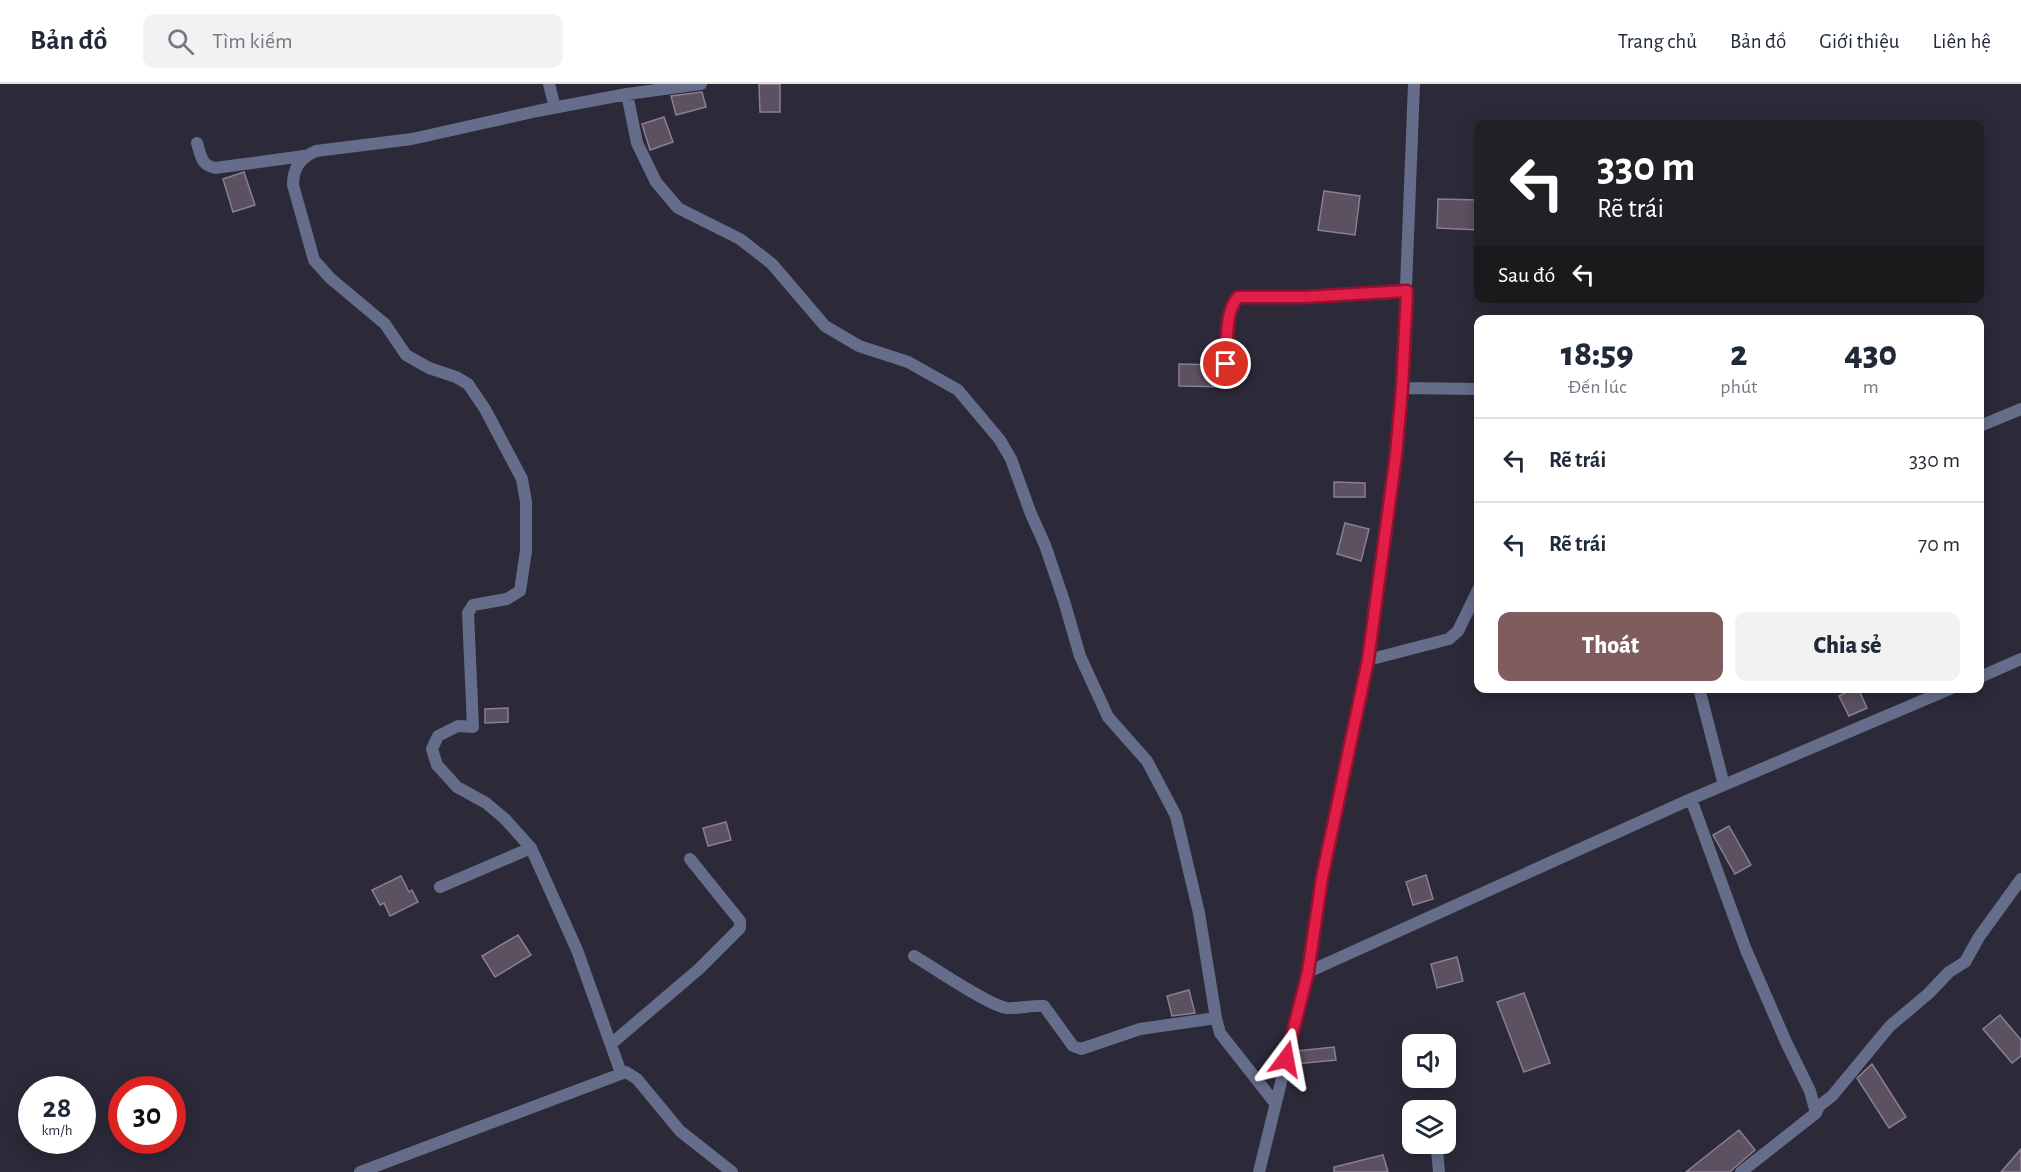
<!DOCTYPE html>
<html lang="vi">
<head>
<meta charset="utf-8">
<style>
  body { margin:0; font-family:"Alegreya Sans",sans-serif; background:#f2f2f3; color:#1f2937; height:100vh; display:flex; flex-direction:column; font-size:22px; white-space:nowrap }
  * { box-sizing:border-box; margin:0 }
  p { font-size:20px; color:#747a83 }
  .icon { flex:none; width:33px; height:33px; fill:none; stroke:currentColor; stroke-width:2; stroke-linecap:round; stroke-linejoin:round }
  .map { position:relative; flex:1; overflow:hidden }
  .panel { position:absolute; left:1474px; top:231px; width:510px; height:378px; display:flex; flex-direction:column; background:#fff; border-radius:12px; box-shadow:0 3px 15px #0003 }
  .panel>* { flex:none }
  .top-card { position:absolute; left:1474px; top:36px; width:510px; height:183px; border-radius:12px; box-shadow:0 3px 15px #0003; background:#202124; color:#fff; overflow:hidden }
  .tools { position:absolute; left:1402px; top:950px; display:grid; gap:12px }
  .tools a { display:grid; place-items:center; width:54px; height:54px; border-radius:12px; background:#fff; box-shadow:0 3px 15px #0003; font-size:30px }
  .speed { position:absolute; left:18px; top:992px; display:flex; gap:12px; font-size:30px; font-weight:700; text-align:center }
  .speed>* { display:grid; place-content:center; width:78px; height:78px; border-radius:50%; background:#fff; box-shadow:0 3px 15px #0003; line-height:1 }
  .speed small { font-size:15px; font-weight:400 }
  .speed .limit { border:9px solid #d22; background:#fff; color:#111 }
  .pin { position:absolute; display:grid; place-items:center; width:51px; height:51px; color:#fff; margin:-26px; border:3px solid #fff; border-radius:50%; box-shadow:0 2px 6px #0007 }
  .me { position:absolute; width:66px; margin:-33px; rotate:13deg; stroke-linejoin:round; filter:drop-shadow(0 0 4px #0008) }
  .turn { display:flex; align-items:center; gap:21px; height:126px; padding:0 24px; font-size:27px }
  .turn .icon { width:78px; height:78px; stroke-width:2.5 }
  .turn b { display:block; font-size:42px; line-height:51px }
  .then { display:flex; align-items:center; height:57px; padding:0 24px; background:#0003; gap:12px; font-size:22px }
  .eta { display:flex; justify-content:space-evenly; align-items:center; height:102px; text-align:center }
  .eta b { font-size:36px; font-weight:800; line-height:42px }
  .button { display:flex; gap:12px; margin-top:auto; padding:12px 24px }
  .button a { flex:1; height:69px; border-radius:12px; background:#7f5d5f; color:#fff; font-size:24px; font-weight:800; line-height:69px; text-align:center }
  .button a+a { background:#f2f2f3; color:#1f2937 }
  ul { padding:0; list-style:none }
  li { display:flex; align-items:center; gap:18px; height:84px; padding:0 24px; border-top:2px solid #e0e1e3 }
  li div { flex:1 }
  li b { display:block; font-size:22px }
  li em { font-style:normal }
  header { display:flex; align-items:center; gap:36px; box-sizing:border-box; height:84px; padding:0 30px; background:#fff; border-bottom:2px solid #e0e1e3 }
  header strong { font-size:28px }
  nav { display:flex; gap:33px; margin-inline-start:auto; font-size:21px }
  .search { width:420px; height:54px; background:#f2f2f3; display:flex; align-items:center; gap:15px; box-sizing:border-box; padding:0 21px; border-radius:12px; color:#747a83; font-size:22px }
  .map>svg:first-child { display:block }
  .building { fill:#5b5161; stroke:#897f90; stroke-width:1.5 }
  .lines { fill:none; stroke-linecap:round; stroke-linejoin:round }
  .street { stroke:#656d8b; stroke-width:12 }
  .route-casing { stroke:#92132f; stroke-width:15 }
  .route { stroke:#e11d48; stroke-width:10 }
</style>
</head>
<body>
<header>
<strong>Bản đồ</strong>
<div class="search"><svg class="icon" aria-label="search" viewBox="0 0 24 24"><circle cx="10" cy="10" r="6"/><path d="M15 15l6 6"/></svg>Tìm kiếm</div>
<nav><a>Trang chủ</a><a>Bản đồ</a><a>Giới thiệu</a><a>Liên hệ</a></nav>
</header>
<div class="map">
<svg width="2021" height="1088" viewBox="0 0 2021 1088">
  <rect width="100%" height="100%" fill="#2c2939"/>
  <path class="building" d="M759,0H780V28H760Z
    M702,8L706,23L676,31L671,12Z
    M664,33L673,58L650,66L642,40Z
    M244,88L255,121L233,128L223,95Z
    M1324,107L1360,112L1355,151L1318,146Z
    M1438,115L1479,116V146L1437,144Z
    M1179,280L1218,281L1222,287L1229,288V303L1179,302Z
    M1334,398L1365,399V413H1334Z
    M1345,439L1369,445L1361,477L1337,470Z
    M1854,604H1858L1867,624L1849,632L1839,612Z
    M508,624V638L485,639V625Z
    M726,738L731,756L708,762L703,744Z
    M1729,742L1751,781L1735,790L1713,751Z
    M1426,791L1433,815L1413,821L1406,798Z
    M401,792L409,808L412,806L418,818L390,832L384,819L380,821L372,806Z
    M518,851L531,871L495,893L482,872Z
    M1457,873L1463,897L1437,904L1431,880Z
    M1189,906L1195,929L1172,932L1167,912Z
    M1524,909L1550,979L1524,988L1497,918Z
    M2000,931L2021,956V972L2012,979L1983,945Z
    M1334,963L1336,976L1295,980L1297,967Z
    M1872,980L1906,1033L1889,1044L1857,994Z
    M1739,1046L1755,1066L1733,1085L1730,1088H1686Z
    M2021,1065V1088H2001Z
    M1383,1071L1388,1088H1334V1083Z"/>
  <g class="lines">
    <path class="street" d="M549,0L555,24
      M627,10L637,59L656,98L678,124L740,155L772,180L825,242L859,262L908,278L958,306L1000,356L1011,375L1031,430L1045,461L1064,517L1080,572L1108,633L1147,677L1176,732L1199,829L1216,934L1220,949L1275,1019
      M197,59C201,72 201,81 215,84L304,72
      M1226,280C1228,259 1224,229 1238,213H1305L1407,207
      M1402,304L1479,305
      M1980,342L2021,325
      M1368,576L1449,555L1458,547L1479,504
      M1980,593L2021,575
      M1699,604L1724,701
      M1691,715L1746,866L1786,958L1810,1007L1816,1029L1819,1022L1832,1012L1890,942L1928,910L1949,888L1965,878L1979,853L2021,795
      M440,803L531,764
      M914,872C933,883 989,922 1007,924C1019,925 1031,921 1044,922L1073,962L1081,965L1140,945L1216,934
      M1308,888L1691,715L1952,604
      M611,960L699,885L740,844V837L690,775
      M621,989L577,866L531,764L505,735L486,719L457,703L437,681L432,665L438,652L458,642L473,643L468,529L473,521L507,515L520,507L526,467V418L522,395L485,325L468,300L456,293L429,284L406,271L385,240L330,194L314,176L293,101C293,84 300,74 316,67L412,55L537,27L627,10L701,0
      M1437,1066L1439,1088
      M360,1088L626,988L637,995L680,1047L732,1088
      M1259,1088L1308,888L1322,794L1368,576L1396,371L1402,304L1414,0
      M1741,1088L1816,1029"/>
  </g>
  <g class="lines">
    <g class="route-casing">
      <path id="route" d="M1226,280C1228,259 1224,229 1238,213H1305L1407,207L1402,304L1396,371L1368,576L1322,794L1308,888L1286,975"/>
    </g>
    <use href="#route" class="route"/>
  </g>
</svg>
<div class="tools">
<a><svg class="icon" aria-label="sound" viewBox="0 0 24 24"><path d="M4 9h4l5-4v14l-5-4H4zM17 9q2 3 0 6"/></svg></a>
<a><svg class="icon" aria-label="layers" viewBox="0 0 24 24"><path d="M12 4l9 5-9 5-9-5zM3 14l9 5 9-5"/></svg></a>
</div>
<div class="speed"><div>28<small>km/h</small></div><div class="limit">30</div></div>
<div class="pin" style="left:1226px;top:280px;background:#d93025"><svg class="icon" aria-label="arrive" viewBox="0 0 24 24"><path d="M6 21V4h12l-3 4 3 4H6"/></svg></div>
<svg class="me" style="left:1286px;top:975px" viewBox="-20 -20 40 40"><path d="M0-17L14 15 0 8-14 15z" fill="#e11d48" stroke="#fff" stroke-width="4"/></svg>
<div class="top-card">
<div class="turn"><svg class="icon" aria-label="left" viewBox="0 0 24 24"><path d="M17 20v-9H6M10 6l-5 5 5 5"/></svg><div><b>330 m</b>Rẽ trái</div></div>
<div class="then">Sau đó<svg class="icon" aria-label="left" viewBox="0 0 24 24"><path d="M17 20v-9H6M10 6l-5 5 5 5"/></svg></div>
</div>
<section class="panel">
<div class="eta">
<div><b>18:59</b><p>Đến lúc</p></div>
<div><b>2</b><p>phút</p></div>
<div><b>430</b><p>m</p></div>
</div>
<ul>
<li><svg class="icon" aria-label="left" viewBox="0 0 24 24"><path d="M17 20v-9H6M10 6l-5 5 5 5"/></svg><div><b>Rẽ trái</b></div><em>330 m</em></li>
<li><svg class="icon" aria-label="left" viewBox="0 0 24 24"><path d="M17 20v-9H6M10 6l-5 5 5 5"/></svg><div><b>Rẽ trái</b></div><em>70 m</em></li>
</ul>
<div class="button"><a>Thoát</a><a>Chia sẻ</a></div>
</section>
</div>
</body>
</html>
